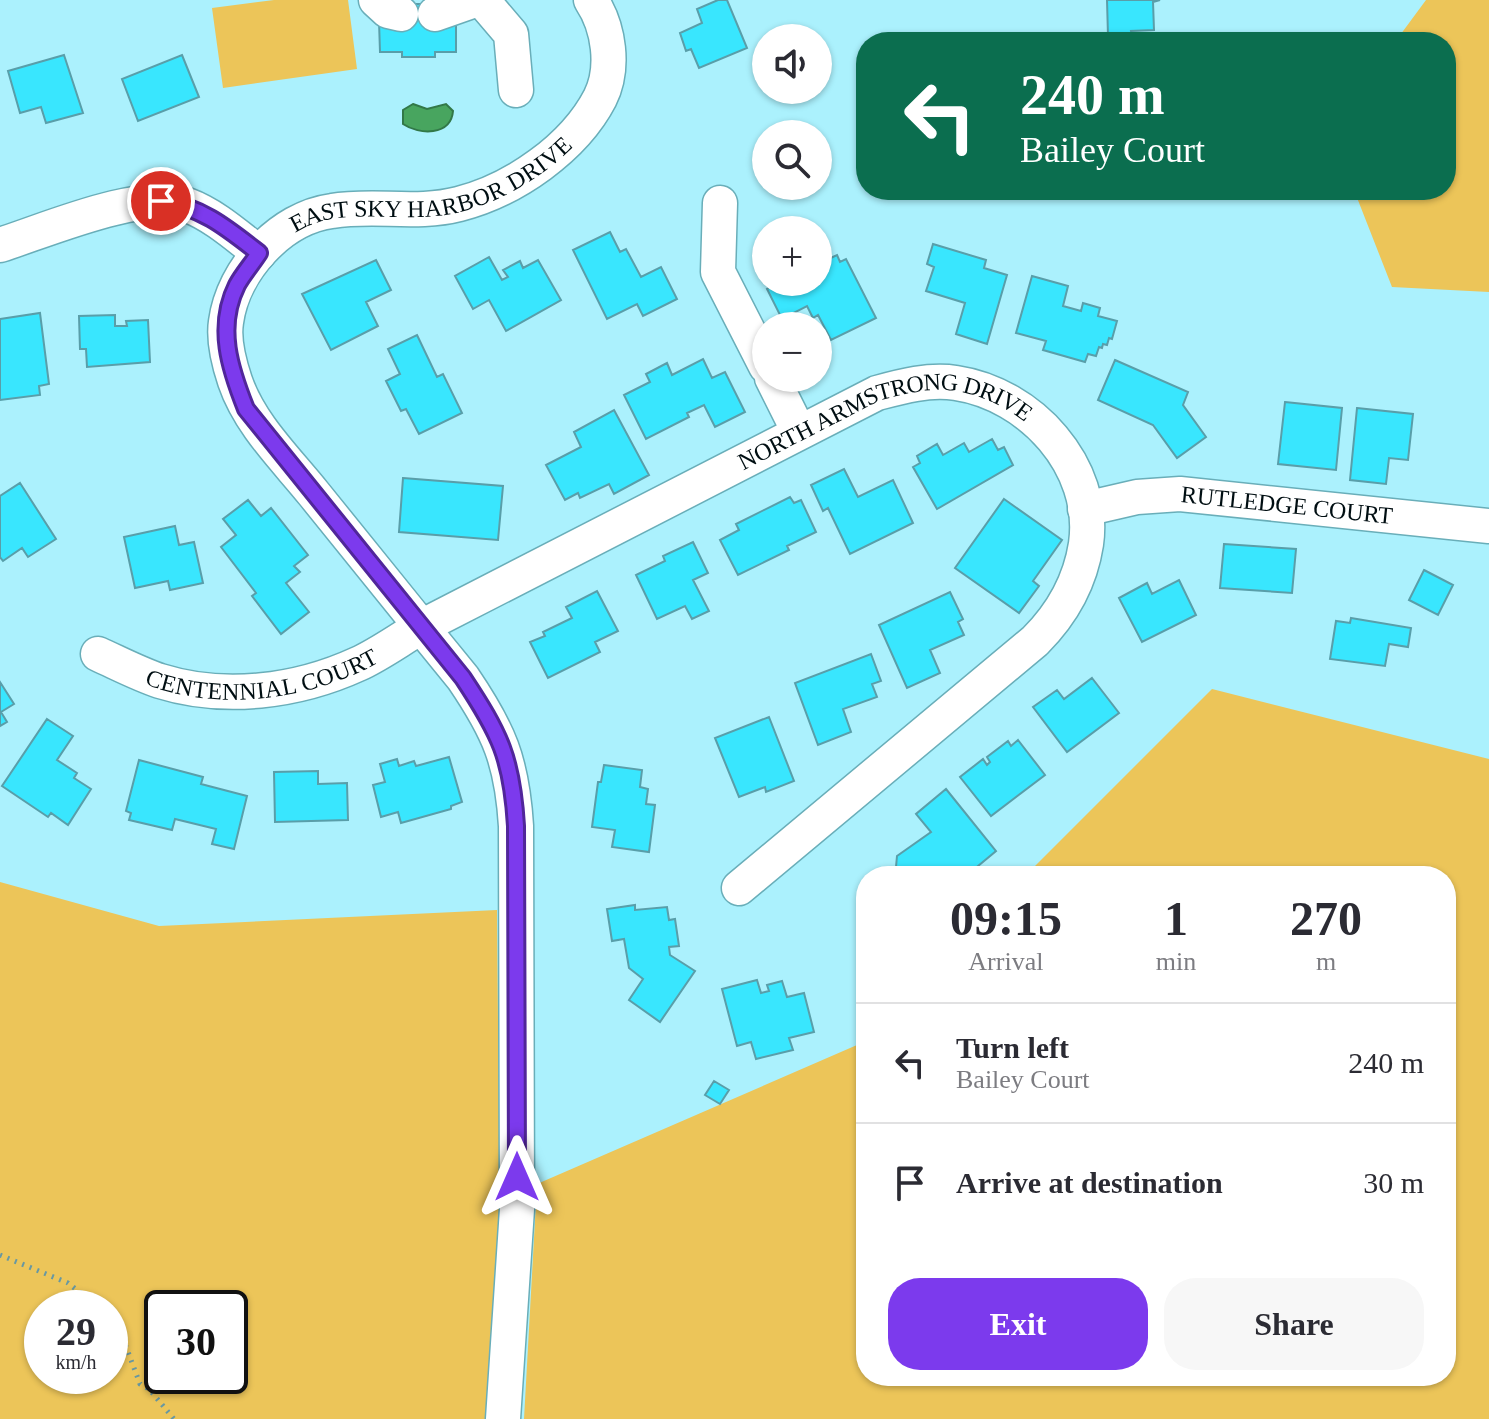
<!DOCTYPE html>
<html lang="en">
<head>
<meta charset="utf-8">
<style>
  body { margin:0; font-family:"Times New Roman",serif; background:#f7f7f7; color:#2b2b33; height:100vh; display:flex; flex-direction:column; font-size:30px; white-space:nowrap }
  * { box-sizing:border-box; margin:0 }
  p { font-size:26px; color:#7c7c81 }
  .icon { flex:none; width:44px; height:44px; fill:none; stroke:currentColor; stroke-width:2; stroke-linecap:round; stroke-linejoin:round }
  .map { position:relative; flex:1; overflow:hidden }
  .sheet { position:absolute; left:856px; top:866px; width:600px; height:520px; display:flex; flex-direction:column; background:#fff; border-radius:32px; box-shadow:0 2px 6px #0004 }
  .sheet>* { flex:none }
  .hud { position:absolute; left:856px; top:32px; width:600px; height:168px; border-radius:32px; box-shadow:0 2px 6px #0004; background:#0b6e4f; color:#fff; overflow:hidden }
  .controls { position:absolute; left:752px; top:24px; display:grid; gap:16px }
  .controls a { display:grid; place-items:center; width:80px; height:80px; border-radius:50%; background:#fff; box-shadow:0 2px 6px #0004; font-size:40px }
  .speed { position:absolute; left:24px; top:1290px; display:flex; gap:16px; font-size:40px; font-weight:700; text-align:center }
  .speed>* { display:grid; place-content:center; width:104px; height:104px; border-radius:50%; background:#fff; box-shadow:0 2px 6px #0004; line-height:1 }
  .speed small { font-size:20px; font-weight:400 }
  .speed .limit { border:4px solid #111; border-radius:12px; background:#fff; color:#111 }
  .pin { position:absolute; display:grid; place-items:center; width:68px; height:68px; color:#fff; margin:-34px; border:4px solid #fff; border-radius:50%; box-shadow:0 2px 8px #0007 }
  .me { position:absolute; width:88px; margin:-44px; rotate:0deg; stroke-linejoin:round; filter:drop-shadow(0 0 6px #0008) }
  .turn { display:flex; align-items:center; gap:28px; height:168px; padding:0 32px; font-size:36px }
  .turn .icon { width:104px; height:104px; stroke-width:2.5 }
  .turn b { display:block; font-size:56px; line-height:68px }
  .eta { display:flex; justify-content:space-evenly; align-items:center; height:136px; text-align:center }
  .eta b { font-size:48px; font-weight:700; line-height:56px }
  .primary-button { display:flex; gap:16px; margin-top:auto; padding:16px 32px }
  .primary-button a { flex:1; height:92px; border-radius:32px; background:#7c3aed; color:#fff; font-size:32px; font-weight:700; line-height:92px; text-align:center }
  .primary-button a+a { background:#f7f7f7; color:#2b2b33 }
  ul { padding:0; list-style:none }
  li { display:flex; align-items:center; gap:24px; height:120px; padding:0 32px; border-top:2px solid #e1e1e2 }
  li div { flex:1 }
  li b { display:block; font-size:30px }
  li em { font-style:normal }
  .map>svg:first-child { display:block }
  .green { fill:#ecc559; fill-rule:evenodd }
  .water { fill:#48a55f; stroke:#327848; stroke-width:2 }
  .building { fill:#39e6fe; stroke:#599ea9; stroke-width:2 }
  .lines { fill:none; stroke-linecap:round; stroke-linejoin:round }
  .minor-casing { stroke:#69aeb9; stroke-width:37 }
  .path { stroke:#6898a1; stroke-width:5; stroke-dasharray:2 6; stroke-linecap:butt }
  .minor { stroke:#fff; stroke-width:34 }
  .route-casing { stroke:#51269a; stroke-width:20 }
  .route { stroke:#7c3aed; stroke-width:14 }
  .labels { text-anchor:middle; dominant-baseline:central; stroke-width:6; stroke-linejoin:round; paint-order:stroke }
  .street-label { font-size:24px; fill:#000e12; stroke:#abf1fd }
</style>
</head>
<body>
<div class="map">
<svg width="1489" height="1419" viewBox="0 0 1489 1419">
  <rect width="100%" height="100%" fill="#abf1fd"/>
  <path class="green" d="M274,0H348L357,69L223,88L212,8Z
    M1426,0H1489V292L1392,287L1354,190H1446V42H1395Z
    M1212,689L1489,759V1419H524L537,1184L857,1045L866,1036V1376H1446V876H1025Z
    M0,882L159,926L497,910L500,1248L485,1419H0ZM42,1308H110V1376H42ZM162,1308H230V1376H162Z"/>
  <path class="water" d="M413,104L427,109L446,104L453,111C451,136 419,135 403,124V110Z"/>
  <path class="building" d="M718,0H727L747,48L699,68L691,49L686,51L680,33L702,23L697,9Z
    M1107,0H1160L1153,2L1154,30L1131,31L1132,36H1108Z
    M401,4H435L456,21V52H435V57H402V52H380L379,21Z
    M64,55L83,113L46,123L41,107L20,113L8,71Z
    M182,55L199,97L138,121L122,79Z
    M610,232L620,252L626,249L641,277L661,267L677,299L643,316L637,304L607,319L573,250Z
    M933,244L986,260L984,268L1007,275L987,344L956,334L965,303L926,291L934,267L927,264Z
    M837,255L840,262L846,259L876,318L831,340L818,315L813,318L807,306L782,319L767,289L782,282H818V264Z
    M489,257L502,280L508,277L503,270L520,261L523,268L538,260L561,300L506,331L489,300L473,309L455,276Z
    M376,260L391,290L366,302L378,326L331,350L302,294Z
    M1032,276L1068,286L1063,306L1081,311L1083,303L1100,308L1098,316L1117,321L1112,339L1109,338L1107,345L1103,344L1102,348L1099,347L1096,356L1088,354L1085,362L1043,350L1046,341L1016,333Z
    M40,313L49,384L39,386L40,395L0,400V319Z
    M115,315V326H127L126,321L148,320L150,362L87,367L86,349H80L79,316Z
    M417,335L437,377L443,374L462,413L419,434L406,409L401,411L386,381L400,374L388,349Z
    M703,359L712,378L725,372L745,412L715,427L704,405L687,413L689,417L646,439L624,395L650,382L646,374L667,363L672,375Z
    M1115,360L1188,392L1183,405L1206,437L1177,458L1153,425L1098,400Z
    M1285,402L1342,408L1336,470L1278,464Z
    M1357,408L1413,414L1408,460L1389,458L1386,484L1350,480Z
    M614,410L649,475L614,494L609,484L580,498L578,493L565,500L546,465L581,447L574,432Z
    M992,439L998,450L1004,447L1013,465L937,509L913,467L920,463L917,456L937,444L943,455L964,443L969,452Z
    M844,469L858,497L893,480L913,523L850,554L828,508L823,511L811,485Z
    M403,478L503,486L498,540L399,532Z
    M20,483L56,539L28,557L22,548L3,561L0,557V496Z
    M790,497L794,503L801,500L816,532L787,546L789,550L738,575L720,540L739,530L736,524Z
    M1004,499L1062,540L1033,581L1039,586L1019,613L955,568Z
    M248,500L261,516L271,508L308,555L294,566L300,572L286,583L309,612L281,634L252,596L256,593L221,547L236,535L223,519Z
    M175,526L179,545L194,542L203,583L170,590L168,581L135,588L124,537Z
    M693,542L708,573L693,580L709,611L692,619L685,606L657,619L636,575L665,561L663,556Z
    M1224,544L1296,549L1292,593L1220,588Z
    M1424,570L1453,585L1438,615L1409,600Z
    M1179,580L1196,615L1142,642L1119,598L1147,583L1152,594Z
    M597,591L618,631L595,642L600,652L548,678L530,642L545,636L543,632L572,618L566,607Z
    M950,592L963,619L958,622L964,635L930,650L940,673L907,688L879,625Z
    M1351,618L1411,628L1408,647L1389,644L1385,666L1330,659L1336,621L1350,623Z
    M871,654L881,681L872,684L877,697L843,709L851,732L818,745L795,683Z
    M1092,678L1119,713L1067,752L1033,707L1057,690L1064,699Z
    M0,682L14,704L1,712L7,722L0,726Z
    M769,717L794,781L766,792L765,787L739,797L715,738Z
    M47,719L73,736L57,760L77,773L74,778L91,789L68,825L51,813L48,817L2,786Z
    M1018,740L1045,775L991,816L960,777L983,759L987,765L990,762L987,757L1008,741L1011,746Z
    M449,757L462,802L451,806V809L401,823L398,812L381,817L373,785L385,782L380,764L397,759L399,766L414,761L416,766Z
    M139,760L203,777L201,784L247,796L234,849L212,844L216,829L175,819L172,830L129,820L131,813L126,811Z
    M604,765L642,770L640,787L648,789L646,804L655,805L649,852L612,847L615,830L592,827L598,782H601Z
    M318,771V784L347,783L348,820L275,822L274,772Z
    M946,789L996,851L966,876H913L908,870L902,874L896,867L897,856L931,832L916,814Z
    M635,905V910L667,907L669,920L675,919L679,946L669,947L670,955L695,971L660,1022L629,1000L643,979L629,968L624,939L612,941L607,909Z
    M757,980L761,993L769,991L767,985L782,981L787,997L804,993L814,1032L789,1038L793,1050L756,1059L751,1042L737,1046L722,989Z
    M714,1081L729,1090L720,1104L705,1095Z"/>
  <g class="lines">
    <g class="minor-casing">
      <g id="minor">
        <path d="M376,0L388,11L401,14"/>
        <path d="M482,0L511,34L516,90"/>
        <path d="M435,14L475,0"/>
        <path d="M720,203L718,272L766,366"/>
        <path d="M0,245C47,230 141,189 187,205C214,215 237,236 259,253"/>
        <path d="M772,378L799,432"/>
        <path id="s1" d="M1085,509L1137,497L1180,494L1489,526"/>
        <path id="s2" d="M98,654C118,663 139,674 160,681C224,701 297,692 358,664C380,654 400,639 421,627L877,393C903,386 929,379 956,383C1030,394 1097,466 1086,544C1080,583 1062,614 1035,641L739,888"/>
        <path id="s3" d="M503,1419L517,1209L516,826C512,761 499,731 463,678C413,617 364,556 314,494C286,459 250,425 235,381C229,363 223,341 226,322C233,270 280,218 332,211C374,204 417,215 459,204C514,190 574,148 600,98C615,68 609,27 591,0"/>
      </g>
    </g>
    <path class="path" d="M0,1255L68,1283L100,1308
      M110,1318L119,1328L140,1384L149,1389L174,1419"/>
    <use href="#minor" class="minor"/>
  </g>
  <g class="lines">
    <g class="route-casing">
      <path id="route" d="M161,201C202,207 227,228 259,253C252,264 243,274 237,285C216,327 230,369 246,409L463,678C500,734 512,758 516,826L517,1177"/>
    </g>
    <use href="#route" class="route"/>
  </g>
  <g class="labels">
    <g class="street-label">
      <text stroke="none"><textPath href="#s3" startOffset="1458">EAST SKY HARBOR DRIVE</textPath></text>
      <text stroke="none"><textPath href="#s2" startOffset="860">NORTH ARMSTRONG DRIVE</textPath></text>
      <text stroke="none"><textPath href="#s1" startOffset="204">RUTLEDGE COURT</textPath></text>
      <text stroke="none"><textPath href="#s2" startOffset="172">CENTENNIAL COURT</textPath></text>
    </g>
  </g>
</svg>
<div class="controls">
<a><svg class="icon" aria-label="sound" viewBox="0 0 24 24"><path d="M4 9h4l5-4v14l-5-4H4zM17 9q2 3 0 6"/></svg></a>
<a><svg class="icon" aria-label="search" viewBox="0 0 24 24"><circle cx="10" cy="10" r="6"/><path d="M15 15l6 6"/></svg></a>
<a>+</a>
<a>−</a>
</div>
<div class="speed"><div>29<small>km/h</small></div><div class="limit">30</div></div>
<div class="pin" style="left:161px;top:201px;background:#d93025"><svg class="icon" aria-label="arrive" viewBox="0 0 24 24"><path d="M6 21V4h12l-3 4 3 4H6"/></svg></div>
<svg class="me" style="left:517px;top:1177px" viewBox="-20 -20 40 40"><path d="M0-17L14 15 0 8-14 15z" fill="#7c3aed" stroke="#fff" stroke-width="4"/></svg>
<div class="hud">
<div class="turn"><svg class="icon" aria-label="left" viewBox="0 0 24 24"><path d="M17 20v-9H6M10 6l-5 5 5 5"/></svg><div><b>240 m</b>Bailey Court</div></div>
</div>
<section class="sheet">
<div class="eta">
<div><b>09:15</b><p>Arrival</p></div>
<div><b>1</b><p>min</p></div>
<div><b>270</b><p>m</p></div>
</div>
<ul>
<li><svg class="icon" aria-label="left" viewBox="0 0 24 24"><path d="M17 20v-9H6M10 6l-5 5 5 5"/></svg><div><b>Turn left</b><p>Bailey Court</p></div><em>240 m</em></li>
<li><svg class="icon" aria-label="arrive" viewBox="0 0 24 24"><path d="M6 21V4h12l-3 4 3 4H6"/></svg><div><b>Arrive at destination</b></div><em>30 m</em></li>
</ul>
<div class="primary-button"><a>Exit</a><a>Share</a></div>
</section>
</div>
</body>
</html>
